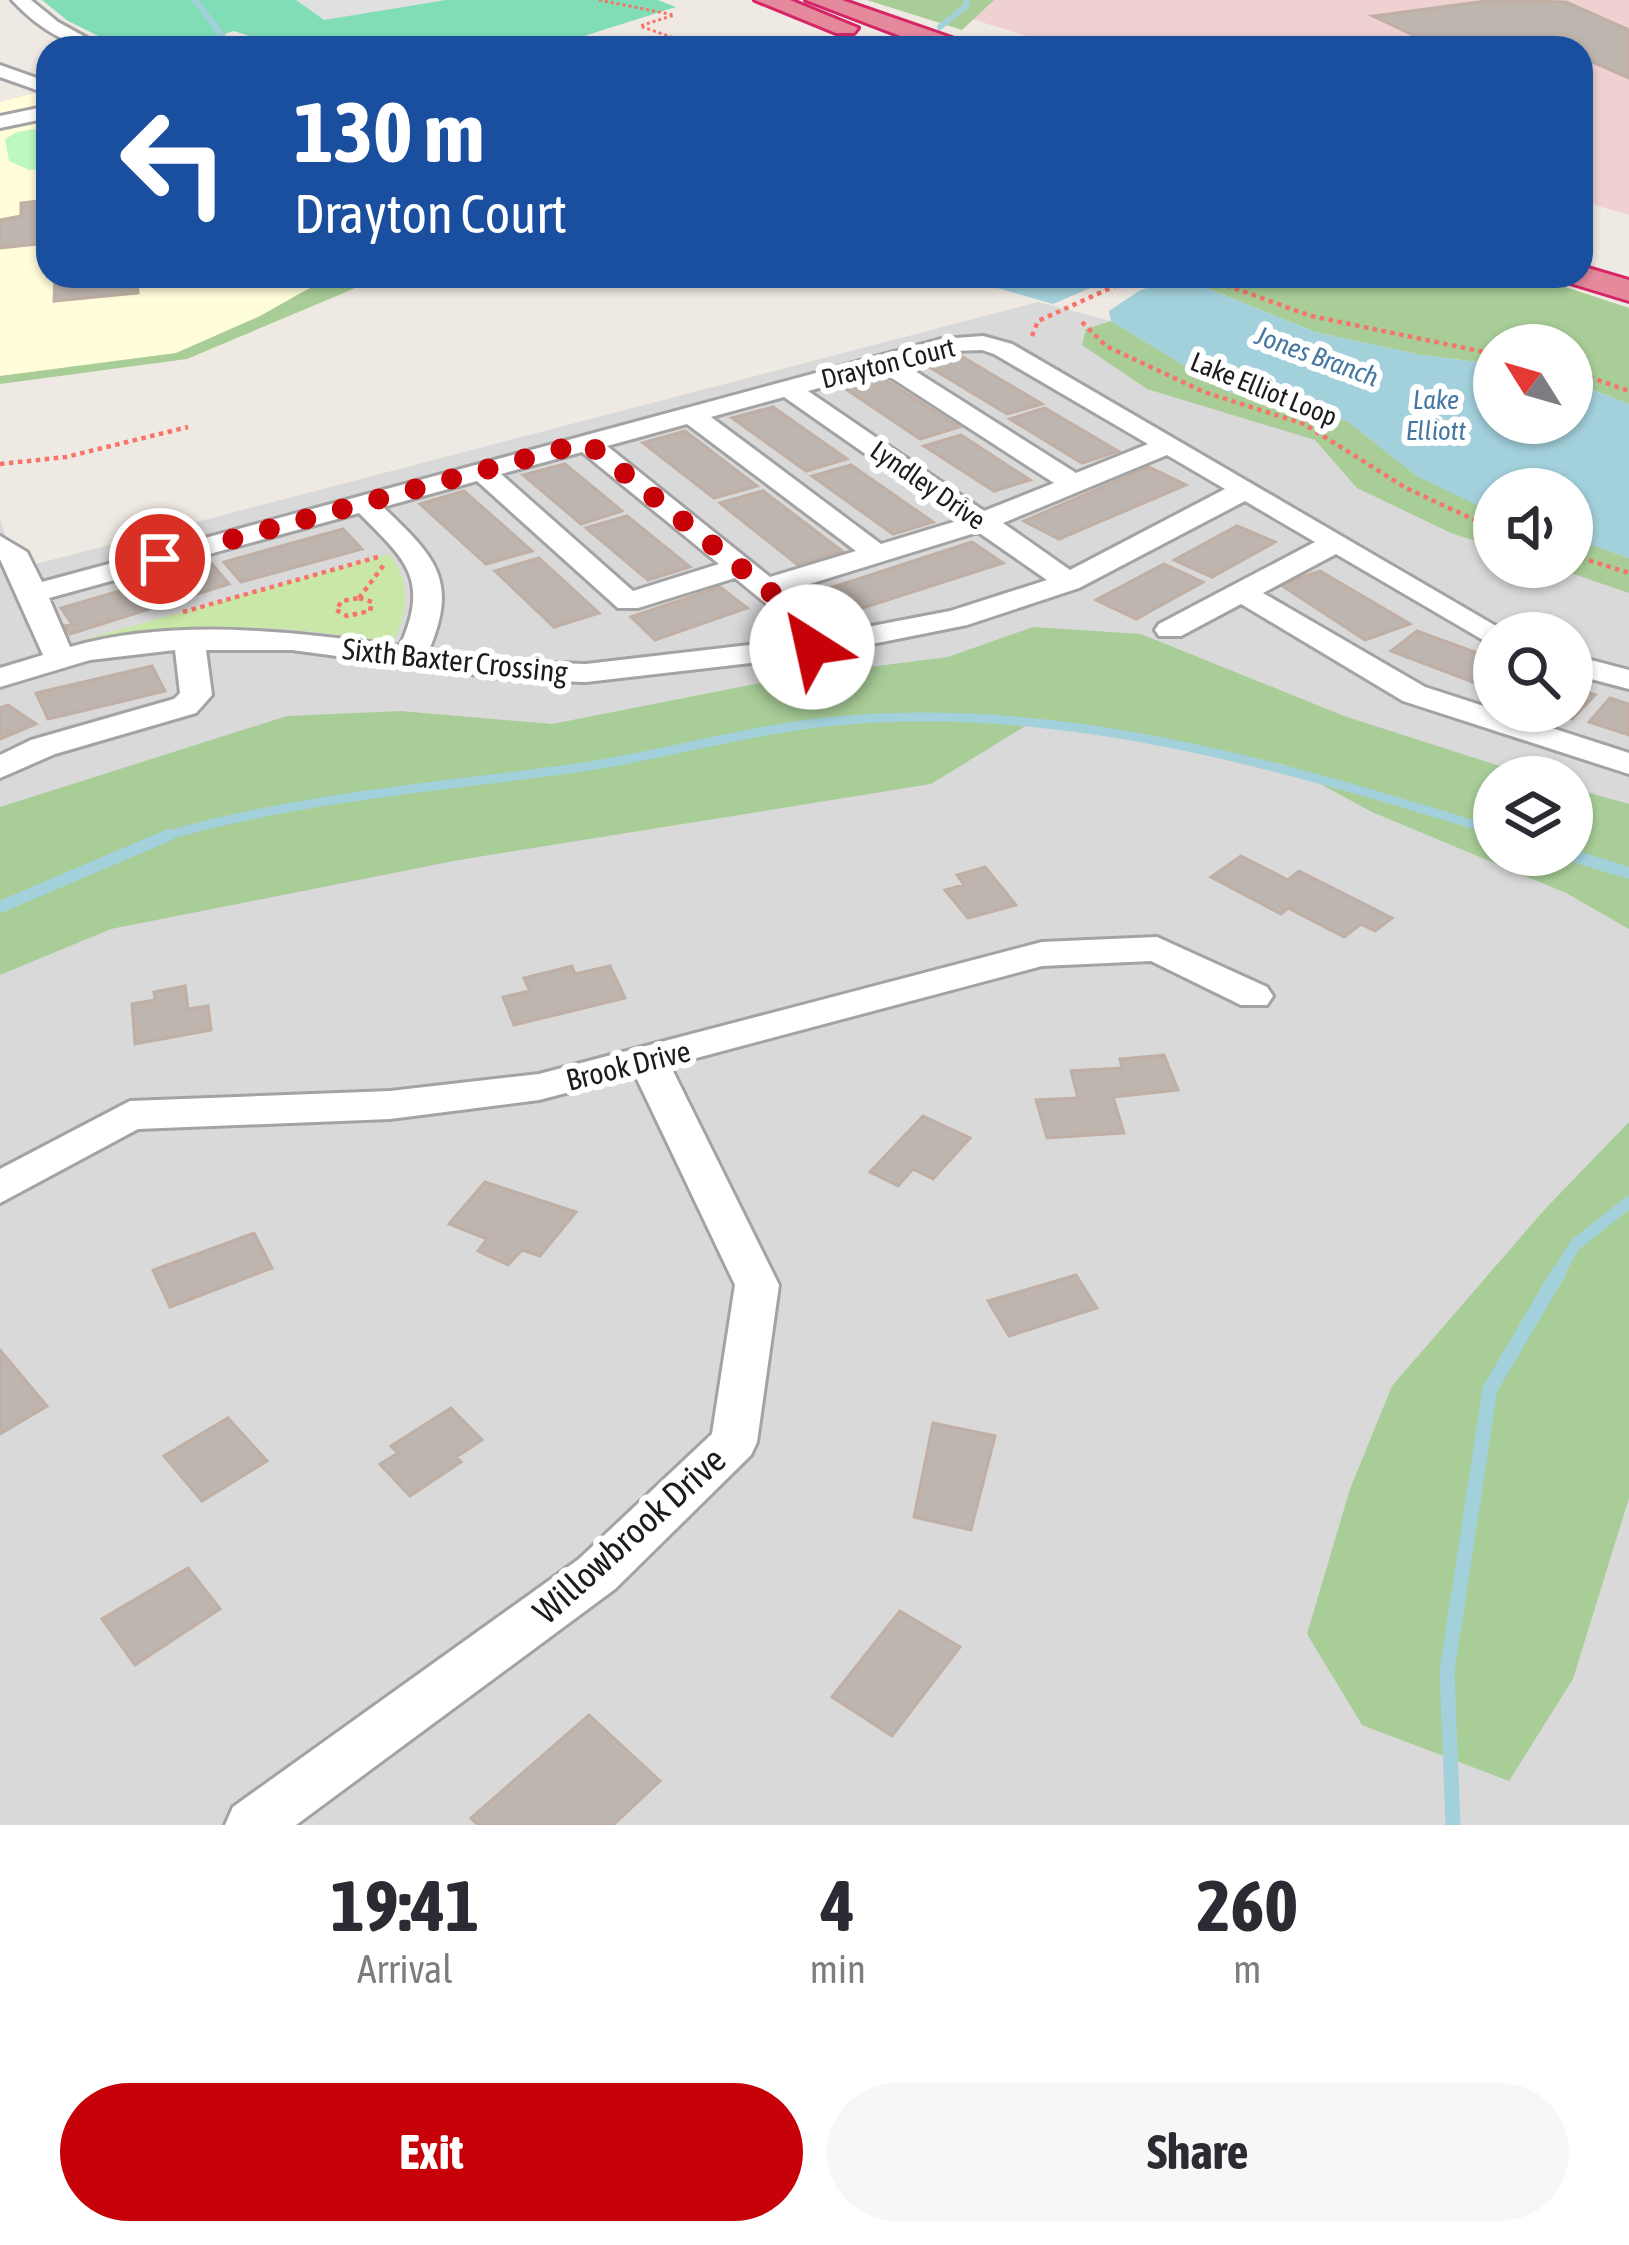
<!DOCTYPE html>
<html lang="en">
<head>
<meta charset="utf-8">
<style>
  body { margin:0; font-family:"Asap Condensed",sans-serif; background:#f7f7f7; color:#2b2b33; height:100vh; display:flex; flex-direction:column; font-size:45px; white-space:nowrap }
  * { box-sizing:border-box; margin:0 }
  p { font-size:39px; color:#7c7c81 }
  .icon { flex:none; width:66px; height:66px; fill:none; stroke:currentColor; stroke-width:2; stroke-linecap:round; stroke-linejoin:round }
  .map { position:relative; height:1825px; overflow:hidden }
  .sheet { display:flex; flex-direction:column; background:#fff; flex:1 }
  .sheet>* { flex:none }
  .top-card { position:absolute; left:36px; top:36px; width:1557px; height:252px; border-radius:36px; box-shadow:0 3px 9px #0004; background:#1a4fa0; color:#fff; overflow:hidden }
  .needle { width:78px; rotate:307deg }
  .buttons { position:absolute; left:1473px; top:324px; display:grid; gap:24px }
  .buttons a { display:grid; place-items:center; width:120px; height:120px; border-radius:50%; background:#fff; box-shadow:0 3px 9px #0004; font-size:60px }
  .pin { position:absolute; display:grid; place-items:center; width:102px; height:102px; color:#fff; margin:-51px; border:6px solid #fff; border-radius:50%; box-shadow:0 3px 12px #0007 }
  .me { position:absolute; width:132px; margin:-66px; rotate:325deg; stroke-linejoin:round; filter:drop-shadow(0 0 9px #0008) }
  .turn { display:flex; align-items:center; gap:42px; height:252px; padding:0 60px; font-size:54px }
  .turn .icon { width:156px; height:156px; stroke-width:2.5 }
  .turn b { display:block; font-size:84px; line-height:102px }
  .eta { display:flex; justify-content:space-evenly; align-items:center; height:204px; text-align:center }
  .eta b { font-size:72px; font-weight:700; line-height:84px }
  .action { display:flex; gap:24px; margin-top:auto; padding:24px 60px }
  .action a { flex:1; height:138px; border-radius:72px; background:#c60208; color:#fff; font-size:48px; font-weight:700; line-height:138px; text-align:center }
  .action a+a { background:#f7f7f7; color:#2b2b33 }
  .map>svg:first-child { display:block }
  .residential { fill:#dad9d9; fill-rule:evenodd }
  .commercial { fill:#efd1d1 }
  .education { fill:#fffdda }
  .grass { fill:#c9e8a7 }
  .forest { fill:#a8cd97 }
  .park { fill:#bef8c1 }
  .pitch { fill:#80ddb6 }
  .parking { fill:#e0e0e0 }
  .water { fill:#a2d0db }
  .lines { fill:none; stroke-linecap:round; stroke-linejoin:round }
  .stream-far3 { stroke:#a2d0db; stroke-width:6 }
  .stream-far2 { stroke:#a2d0db; stroke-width:9 }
  .stream-far1 { stroke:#a2d0db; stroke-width:12 }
  .stream { stroke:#a2d0db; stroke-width:15 }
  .building { fill:#beb5ae; stroke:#bfafa4; stroke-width:3 }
  .minor-casing { stroke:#a3a3a3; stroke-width:6 }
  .highway-casing { stroke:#d52567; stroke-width:6 }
  .path-far1 { stroke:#f87368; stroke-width:3; stroke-dasharray:3 3; stroke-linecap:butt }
  .path { stroke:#f87368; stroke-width:4.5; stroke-dasharray:4.5 4.5; stroke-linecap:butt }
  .minor { fill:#fff; fill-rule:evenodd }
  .highway { fill:#e5899d; fill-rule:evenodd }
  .route { stroke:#c60208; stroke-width:21; stroke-dasharray:0 37.8 }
  .labels { text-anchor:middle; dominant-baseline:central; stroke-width:12; stroke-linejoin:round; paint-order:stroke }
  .far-water-label { font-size:27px; font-style:italic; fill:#4778a2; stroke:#fff }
  .far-street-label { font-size:27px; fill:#1c1c1c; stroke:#fff }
  .street-label { font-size:30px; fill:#1c1c1c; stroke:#fff }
  .near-street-label { font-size:36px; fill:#1c1c1c; stroke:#fff }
</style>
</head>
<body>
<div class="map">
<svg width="1629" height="1825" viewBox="0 0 1629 1825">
  <rect width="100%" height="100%" fill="#eee9e2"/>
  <path class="residential" d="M1038,302L1111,321L1129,334L1316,414L1347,421L1494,512V567H1572V538L1629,558V1825H0V520L17,569ZM1494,633H1572V711H1494ZM1494,777H1572V855H1494Z"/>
  <path class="commercial" d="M910,0H1629V215L1581,201V48H1066Z"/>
  <path class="education" d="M48,90V276H384L187,359L0,383V102Z"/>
  <path class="grass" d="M389,554C412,583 408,612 393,643C282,624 191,620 79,641Z"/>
  <path class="forest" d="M867,0H994L962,30Z
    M331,276H384L187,359L0,384V376L176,353L260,316Z
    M1177,276H1532L1629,308V404L1572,382V345H1494V364L1421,355L1315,332Z
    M1111,321L1228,392L1347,421L1417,476L1494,512V547L1451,533L1357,488L1315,440L1147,389L1082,345L1086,329Z
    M1572,538L1629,558V593L1553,567H1572Z
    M1033,627L1141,634L1344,716L1534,777H1494V855H1572V788L1629,804V929L1566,893L1372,812L1285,765L1094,727L1032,722L931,784L459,860L111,929L0,975V807L287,716L401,711L552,724L790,677L948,657Z
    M1629,1122V1498L1573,1679L1509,1781L1362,1725L1307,1634L1350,1489L1392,1386L1545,1209Z"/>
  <path class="park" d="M48,127V168L29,170L9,161L5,139L17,132Z"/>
  <path class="pitch" d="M42,0H658L676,7L546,48H287L234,31L177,48H123L68,21Z"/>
  <path class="parking" d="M296,0H446L324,20Z"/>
  <path class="water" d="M956,276H1118L1053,304Z
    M1177,276L1315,332L1421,355L1494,364V423H1572V382L1629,404V558L1572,538V489H1494V512L1483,508L1417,476L1347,421L1228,392L1111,321L1109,311L1139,291Z"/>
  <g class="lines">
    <path class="stream-far3" d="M195,0L232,48
      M940,27L967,5L966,0"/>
    <path class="stream-far2" d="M159,838C293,798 431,788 569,769C659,757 747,729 837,721C1063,700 1281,765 1494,831"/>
    <path class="stream-far1" d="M1570,855L1629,873
      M0,907L169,835
      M1557,1275L1575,1245L1629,1202"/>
    <path class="stream" d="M1453,1825L1447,1671L1490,1389L1559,1272"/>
  </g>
  <path class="building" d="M1494,0L1566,2L1629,30V78L1581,57V48L1499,35L1434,45L1373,16Z
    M48,200V243L0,248V220L21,216V203Z
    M55,276H137L138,293L54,301Z
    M961,356L1042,404L1007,414L926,365Z
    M881,377L959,427L920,439L843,387Z
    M773,407L847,459L806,471L732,418Z
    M1045,408L1118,451L1082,463L1010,419Z
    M685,431L757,486L714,498L643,443Z
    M961,435L1030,480L994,491L924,446Z
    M565,464L622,511L581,524L523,475Z
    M851,465L933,522L893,534L812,476Z
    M1149,467L1186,485L1059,539L1024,521Z
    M464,491L532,551L486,564L420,504Z
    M763,491L842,551L798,565L720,503Z
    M627,516L690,567L648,580L586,528Z
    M1237,526L1275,542L1212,577L1174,560Z
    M343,529L362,549L241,582L224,562Z
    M972,542L1003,563L853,611L824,590Z
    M539,558L599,613L554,627L495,571Z
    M212,564L229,584L70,634L64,626L72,624L61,608Z
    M1164,564L1203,582L1136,619L1096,600Z
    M1320,571L1410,624L1365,640L1281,585Z
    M720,587L747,608L655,640L631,617Z
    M1417,631L1494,659V690L1391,651Z
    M152,666L165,691L78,712L48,719L36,693Z
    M1572,687L1595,695L1572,719L1551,711H1572Z
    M1610,698L1629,704V735L1589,722Z
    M8,705L36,724L0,739V708Z
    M1241,856L1288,880L1299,871L1392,918L1375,931L1361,924L1344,937L1288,908L1281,914L1211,877Z
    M985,867L1016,905L968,918L945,890L964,885L957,875Z
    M572,966L575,974L610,966L625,998L514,1025L503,997L530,991L524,978Z
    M185,986L188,1009L208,1006L211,1030L135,1044L132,1004L155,1000L154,992Z
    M1164,1055L1178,1090L1113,1097L1124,1133L1047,1138L1036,1100L1078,1098L1071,1071L1122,1068L1120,1059Z
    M923,1116L970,1138L933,1179L913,1169L898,1186L870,1172Z
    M485,1182L576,1212L540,1256L522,1250L508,1265L478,1251L487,1239L449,1224Z
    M254,1233L272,1268L170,1307L153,1270Z
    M1076,1275L1097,1308L1009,1336L988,1301Z
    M0,1350L47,1406L0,1434Z
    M451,1408L482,1440L456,1457L461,1462L410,1496L380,1464L398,1453L391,1446Z
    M228,1418L267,1461L202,1501L164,1456Z
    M933,1423L995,1436L971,1530L914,1517Z
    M188,1568L220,1609L135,1665L102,1619Z
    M900,1611L960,1647L892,1736L832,1697Z
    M589,1715L660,1781L613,1825H478L471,1818Z"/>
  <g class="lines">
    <g class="minor-casing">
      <path id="minor" d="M12,0H31L58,22L105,48C68,48 37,27 12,0Z
        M0,65L48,82V94L0,77Z
        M48,106V118L0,128V116Z
        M983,336L1012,344L1508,633H1494V643L1483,640L1336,554L1263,593L1425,687L1629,753V774L1403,701L1241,604L1181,636H1159L1155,630L1159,624L1315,542L1245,501L1079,588L967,625L812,656L586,682L516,680L292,650H206L212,695L196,713L55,754L0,778V755L31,740L174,699L180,693L175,650L90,660L0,687V668L43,655L0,559V536L27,552L42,582L942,339ZM982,350L994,354L1148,444L1076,473L904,364L952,351ZM881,371L1054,483L984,511L808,391ZM784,397L960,520L881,544L711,417ZM687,424L856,551L770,577L607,446ZM582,452L719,564L633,591L501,474ZM1167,455L1225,489L1070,570L1003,523ZM477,481L618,608H638L735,578L768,605L792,640L586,664L516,662L429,650C459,579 434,556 383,507ZM359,513C406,560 430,579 400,646C292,632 176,617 70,647L49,598ZM978,532L1047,580L950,611L820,636L787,591Z
        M1572,655L1629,670V689L1572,674Z
        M1157,937L1267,987L1273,996L1267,1005H1241L1151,961L1042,966L670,1065L779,1285L757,1442L751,1455L615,1589L296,1825H225L233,1807L579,1559L712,1434L735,1285L635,1075L539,1100L390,1119L138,1129L0,1203V1169L130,1101L390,1091L539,1074L1042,942Z"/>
    </g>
    <g class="highway-casing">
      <path id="highway" d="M755,0H790L858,28L854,33H836Z
        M806,0H842L966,43L970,48H932Z
        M1581,266L1629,280V301L1570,283L1565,276H1581Z"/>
    </g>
    <path class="path-far1" d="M599,0L674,15L640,26L702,48"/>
    <path class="path" d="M1201,276L1311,316L1494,354
      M1082,322L1106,346L1204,392L1304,424L1406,488L1494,529
      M1032,336L1038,321L1137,276
      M1572,371L1629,391
      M0,464L66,457L188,427
      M1572,555L1629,573
      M359,598L372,602L370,611L347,616L336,610L342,601Z
      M359,598L386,562
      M183,612L378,557"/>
    <use href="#minor" class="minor"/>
    <use href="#highway" class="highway"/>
  </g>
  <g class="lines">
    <path class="route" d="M160,559L586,442L779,599L812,647"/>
  </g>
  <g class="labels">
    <g class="far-water-label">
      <text transform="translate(1317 356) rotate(20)">Jones Branch</text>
      <text x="1436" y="399">Lake<tspan x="1436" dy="31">Elliott</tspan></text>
    </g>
    <g class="far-street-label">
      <text transform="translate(888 363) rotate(-14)">Drayton Court</text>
      <text transform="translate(1264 389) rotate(22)">Lake Elliot Loop</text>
      <text transform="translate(928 485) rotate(35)">Lyndley Drive</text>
    </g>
    <g class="street-label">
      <text transform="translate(455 660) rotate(6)">Sixth Baxter Crossing</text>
      <text transform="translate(628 1065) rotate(-14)">Brook Drive</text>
    </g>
    <g class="near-street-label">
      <text transform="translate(629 1535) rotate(-42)">Willowbrook Drive</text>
    </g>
  </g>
</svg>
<div class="buttons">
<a><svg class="needle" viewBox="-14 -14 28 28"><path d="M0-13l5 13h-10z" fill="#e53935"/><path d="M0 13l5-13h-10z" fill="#7c7c81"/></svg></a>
<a><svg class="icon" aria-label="sound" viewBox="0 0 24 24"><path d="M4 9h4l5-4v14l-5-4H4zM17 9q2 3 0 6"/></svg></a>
<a><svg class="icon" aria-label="search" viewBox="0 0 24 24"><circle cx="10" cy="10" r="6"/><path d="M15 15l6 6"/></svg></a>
<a><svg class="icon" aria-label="layers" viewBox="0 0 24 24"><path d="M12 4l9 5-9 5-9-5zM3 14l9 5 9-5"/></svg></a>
</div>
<div class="pin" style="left:160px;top:559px;background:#d93025"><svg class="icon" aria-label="arrive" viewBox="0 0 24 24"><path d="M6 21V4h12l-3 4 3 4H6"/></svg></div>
<svg class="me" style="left:812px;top:647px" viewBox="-20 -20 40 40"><circle r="19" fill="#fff"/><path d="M0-13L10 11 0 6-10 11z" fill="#c60208"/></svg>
<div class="top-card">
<div class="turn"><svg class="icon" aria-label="left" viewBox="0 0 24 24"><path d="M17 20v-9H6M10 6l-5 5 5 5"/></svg><div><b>130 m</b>Drayton Court</div></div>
</div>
</div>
<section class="sheet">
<div class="eta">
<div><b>19:41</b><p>Arrival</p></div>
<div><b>4</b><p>min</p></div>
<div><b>260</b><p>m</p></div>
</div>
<div class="action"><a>Exit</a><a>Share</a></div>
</section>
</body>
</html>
